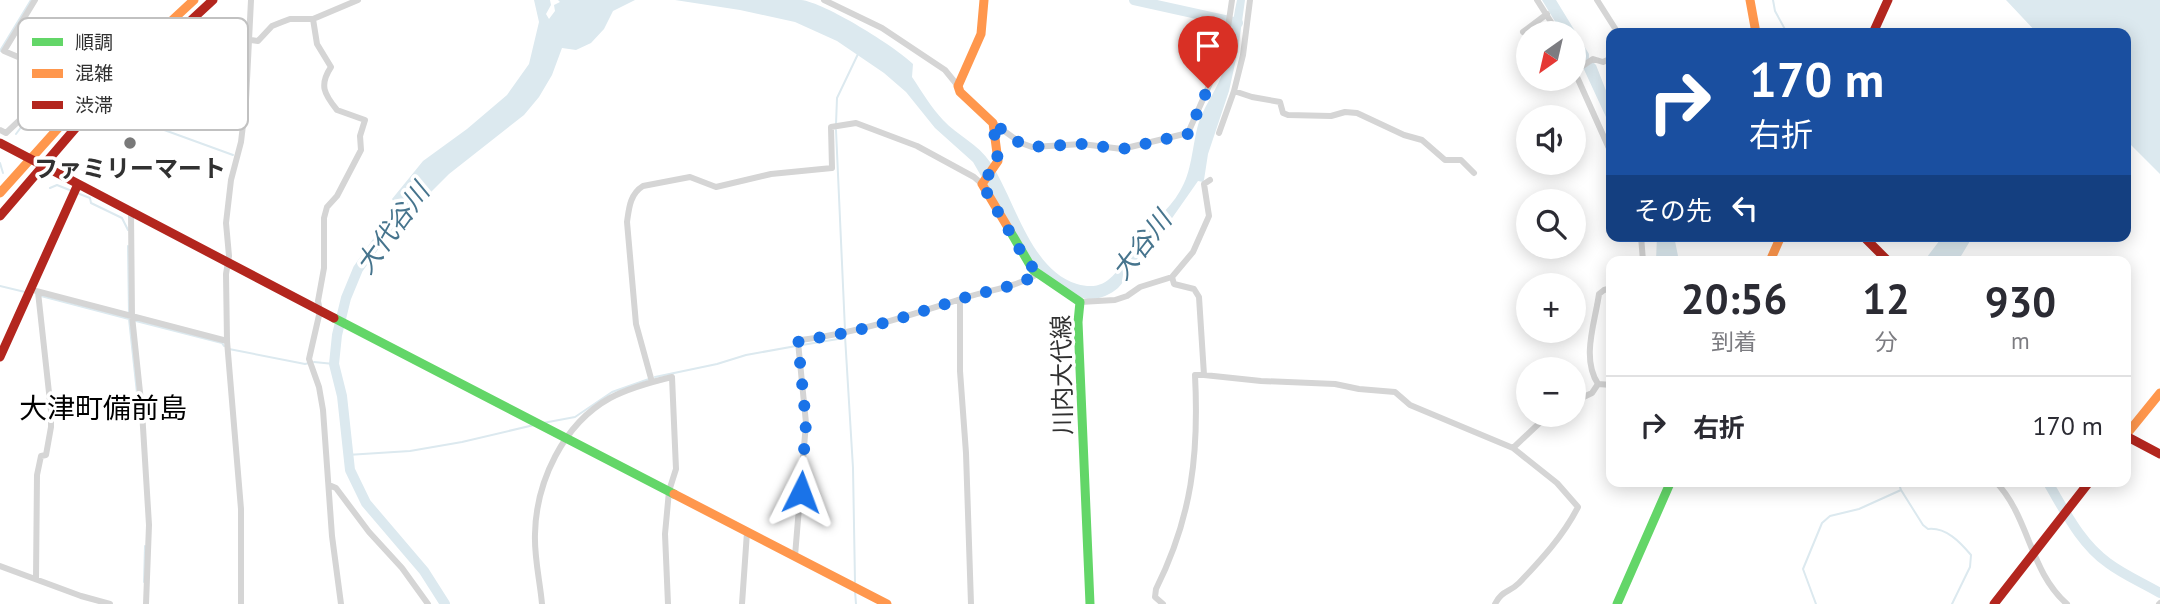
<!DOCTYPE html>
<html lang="ja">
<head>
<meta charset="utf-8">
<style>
  body { margin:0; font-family:"PT Sans","Noto Sans JP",sans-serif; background:#f7f7f7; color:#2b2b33; height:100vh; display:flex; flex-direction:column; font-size:26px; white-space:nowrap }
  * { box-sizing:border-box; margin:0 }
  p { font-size:23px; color:#7c7c81 }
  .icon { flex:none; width:38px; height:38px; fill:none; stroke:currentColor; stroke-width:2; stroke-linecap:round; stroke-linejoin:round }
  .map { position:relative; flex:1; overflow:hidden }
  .drawer { position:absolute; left:1606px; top:256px; width:525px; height:231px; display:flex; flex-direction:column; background:#fff; border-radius:14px; box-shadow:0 4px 18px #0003 }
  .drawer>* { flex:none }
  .top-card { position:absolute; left:1606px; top:28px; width:525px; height:214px; border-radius:14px; box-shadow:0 4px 18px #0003; background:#1a4fa0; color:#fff; overflow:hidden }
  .needle { width:46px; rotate:214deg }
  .fabs { position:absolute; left:1516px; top:21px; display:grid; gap:14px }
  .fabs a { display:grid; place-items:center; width:70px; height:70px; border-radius:50%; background:#fff; box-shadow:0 4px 18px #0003; font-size:35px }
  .pin { position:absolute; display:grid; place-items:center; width:60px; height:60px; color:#fff; margin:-72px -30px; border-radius:50% 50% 50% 0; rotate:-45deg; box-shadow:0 0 7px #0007 }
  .pin .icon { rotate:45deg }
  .me { position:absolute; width:77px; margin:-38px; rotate:3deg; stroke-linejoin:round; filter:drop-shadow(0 0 5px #0008) }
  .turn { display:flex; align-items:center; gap:24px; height:147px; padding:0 28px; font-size:32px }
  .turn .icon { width:91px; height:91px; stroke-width:2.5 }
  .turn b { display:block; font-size:49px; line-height:60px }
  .then { display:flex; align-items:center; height:66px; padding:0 28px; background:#0003; gap:14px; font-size:26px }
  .eta { display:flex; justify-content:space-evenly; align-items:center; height:119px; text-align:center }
  .eta b { font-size:42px; font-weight:700; line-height:49px }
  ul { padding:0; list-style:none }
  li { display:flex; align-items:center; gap:21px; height:98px; padding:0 28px; border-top:2px solid #e1e1e2 }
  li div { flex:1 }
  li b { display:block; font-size:26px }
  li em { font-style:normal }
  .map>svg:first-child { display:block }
  .water { fill:#dce9ef }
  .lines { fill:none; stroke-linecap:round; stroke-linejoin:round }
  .stream { stroke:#dce9ef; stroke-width:2 }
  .river { stroke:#dce9ef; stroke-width:10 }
  .street { stroke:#d5d5d5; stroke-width:6 }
  .fast { stroke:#63d668; stroke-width:9 }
  .slow { stroke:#ff974d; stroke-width:9 }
  .jam { stroke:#b3261e; stroke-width:9 }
  .route { stroke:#1a73e8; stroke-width:12; stroke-dasharray:0 21.6 }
  .poi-dot { fill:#797979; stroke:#fff; stroke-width:2.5 }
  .labels { text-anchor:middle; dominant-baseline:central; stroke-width:7; stroke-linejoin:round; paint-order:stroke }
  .poi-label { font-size:24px; font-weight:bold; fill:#313131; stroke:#fff }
  .street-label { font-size:24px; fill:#313131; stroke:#fff }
  .water-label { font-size:26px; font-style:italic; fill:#46748d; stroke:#fff }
  .quarter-label { font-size:28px; fill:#000; stroke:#fff }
  .key { fill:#fff; stroke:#c1c1c1; stroke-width:2 }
  .key-label { font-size:19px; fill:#313131 }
</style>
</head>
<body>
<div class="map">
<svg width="2160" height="604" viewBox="0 0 2160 604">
  <rect width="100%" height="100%" fill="#fff"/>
  <path class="water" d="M534,0H550L551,5L546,14L549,19L555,11L554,5L560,2L558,0H635L613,11L604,29L591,43L576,50L562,48L552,75L539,97L524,115L449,174L412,211L400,212L392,199L423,161L467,129L507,95L529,64L539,22Z
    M675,0C716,0 760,0 801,0C824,2 896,47 913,64L912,77C922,92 931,107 943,120C958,136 978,144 990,162C1015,199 1030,270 1077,284C1111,294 1119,266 1135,243C1148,225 1169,211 1180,191C1192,172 1192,147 1198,125C1203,108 1214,94 1221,77C1231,52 1231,26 1237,0H1245L1238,50L1229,91L1208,154L1204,180L1203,182L1198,181L1149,251H1142C1135,262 1128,278 1118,288C1110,295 1098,300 1088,299C1072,298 1040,270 1029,259L973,162L935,128L906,92L884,73L837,41L795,22L740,10Z
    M1542,0H1556L1589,54V58L1596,65L1612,106V130L1581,63L1573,57V33H1562Z
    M2006,0H2160V174L2126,140V33H2037Z
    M1657,236H1674L1679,261H1656Z
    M1943,236H1973L1958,261H1924Z"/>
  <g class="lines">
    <path class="stream" d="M1773,0L1775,11L1787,33
      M0,51L31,0
      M36,68L53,84L74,95
      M112,111L233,155
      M836,124L837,98L858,54
      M836,130L845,330
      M16,134L53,84
      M0,163L3,173
      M50,188L57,185L72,191
      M77,193L90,198L91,203L122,218L128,230
      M128,246L129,314
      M0,286L25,292
      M41,296L129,319L137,393
      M136,321L222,343L224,346
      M845,336L853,468L855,582
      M802,345L844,338
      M229,349L305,364L309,363
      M314,362L334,364
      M655,377L717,364L746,355L796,346
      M543,423L575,417L612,392L649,379
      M347,455L410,451L462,442L534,425
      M1898,481L1901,490L1923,525L1928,529C1946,527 1960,542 1971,555L1970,567L1952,604
      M144,582L145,546
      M855,591L856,604
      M1816,604L1803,569L1822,523L1830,516L1859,509L1901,490"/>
    <path class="river" d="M1134,0L1238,23
      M407,200L358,269L346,298L337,335L334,364L342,396L350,470L366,503L424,571L445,604
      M2047,481C2065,511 2080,543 2108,563C2124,575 2143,583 2160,593"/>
    <path class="street" d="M35,0L4,51L44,68L64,85L90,97
      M824,0L882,28L945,70L958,86
      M1537,0L1558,33
      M1597,0L1618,33
      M313,19L317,44L331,67C319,85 324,94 337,110L365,120L360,136L361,150L337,196L327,207L324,218V268L318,301L320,311L309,359L319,387L323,410L332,536L341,604
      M1523,32L1547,14
      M251,40L258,41L272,26L282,22L290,19H313L358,0
      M1573,68L1612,155
      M1575,71L1593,59L1603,62L1612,58
      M1234,91L1243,55L1250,0
      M993,123L1021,143L1032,147L1082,144L1122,149L1188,133L1219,63L1226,41L1232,0
      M0,130L6,133L24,116L50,81L54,78
      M1219,133L1234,91L1252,97L1280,102L1283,113L1288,115L1331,116L1345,112L1357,113L1404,135L1422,140L1445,160H1461L1474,173
      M131,213L132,316L142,411L149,525L146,604
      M1641,236L1643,261
      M1172,277L1174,284L1194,289L1199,297L1204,375
      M36,291L227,341
      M960,300V371L966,453L971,604
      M1080,302L1115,300L1127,296L1140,287L1172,277L1193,252L1209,216L1204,184L1210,180
      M652,382L636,324L627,222C629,208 630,194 643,186L690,177L716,187L771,174L832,168L831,127L856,123L917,146L974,177L982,184
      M1598,384C1581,358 1595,323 1599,294L1604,290L1612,288
      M1573,402L1592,393L1598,384L1612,385
      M1513,448L1548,415
      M1995,481C2030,517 2029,571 2067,604
      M329,485L336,488L369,532L402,568L428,604
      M795,556L806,423L798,342L801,340C858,333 913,314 967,297C993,289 1013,288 1038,274
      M0,566L81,596L110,604
      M36,579L37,475L41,456L46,455L51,427V411L38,292
      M241,604V509L227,341L226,274L229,256L226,223L231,180L241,142L246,100L251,0
      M542,604C540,581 534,557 535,534C536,482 563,424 610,398C629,388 651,382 672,377L676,469L669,491L665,534L668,604
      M742,604L747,532
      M1163,604L1155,597L1156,589C1192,517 1199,454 1195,375H1204L1261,381L1335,384L1359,389L1395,392L1410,405L1513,448L1557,483L1578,507C1563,536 1542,559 1519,583C1509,593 1502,590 1495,604
      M2159,604L2160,603"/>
    <path class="fast" d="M1010,231L1033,270L1080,302L1078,322L1090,604
      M334,318L674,494
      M1617,604L1671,481"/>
    <path class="slow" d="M984,0L981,34L958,86L960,92L993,123L998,161L982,184L1010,231
      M1750,0L1756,33
      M0,193L70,115L194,0
      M1770,261L1781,236
      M2126,435L2160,393
      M674,494L887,604"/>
    <path class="jam" d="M1873,33L1888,0
      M0,143L334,318
      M0,216L79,124L213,0
      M1863,236L1888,261
      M0,357L78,184
      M2126,436L2160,454
      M1994,604L2090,481"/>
  </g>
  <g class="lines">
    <path class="route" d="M801,492L806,423L798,342L801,340C858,334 913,314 967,297C993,289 1013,288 1038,274L1024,257L982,184L998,161L993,123L1021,144L1032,147L1082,144L1122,149L1188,134L1208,88"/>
  </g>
  <circle class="poi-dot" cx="130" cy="143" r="7"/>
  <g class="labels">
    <g class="poi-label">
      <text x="130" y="168">ファミリーマート</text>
    </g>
    <g class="street-label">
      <text transform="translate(1062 375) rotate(-91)">川内大代線</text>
    </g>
    <g class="water-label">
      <text transform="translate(392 228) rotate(-54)">大代谷川</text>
      <text transform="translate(1141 245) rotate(-52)">大谷川</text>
    </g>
    <g class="quarter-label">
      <text x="103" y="407">大津町備前島</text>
    </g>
  </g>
  <rect x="18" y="18" width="230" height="112" rx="10" class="key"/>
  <rect x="32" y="38" width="31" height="8" fill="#63d668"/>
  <rect x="32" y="69" width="31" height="9" fill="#ff974d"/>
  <rect x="32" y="101" width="31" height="8" fill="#b3261e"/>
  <g class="key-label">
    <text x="75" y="49">順調</text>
    <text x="75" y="80">混雑</text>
    <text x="75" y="112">渋滞</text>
  </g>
</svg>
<div class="fabs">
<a><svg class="needle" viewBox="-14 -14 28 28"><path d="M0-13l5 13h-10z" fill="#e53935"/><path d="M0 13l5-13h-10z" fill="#7c7c81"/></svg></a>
<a><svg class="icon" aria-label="sound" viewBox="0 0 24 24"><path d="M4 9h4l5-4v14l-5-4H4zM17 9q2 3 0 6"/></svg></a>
<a><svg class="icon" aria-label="search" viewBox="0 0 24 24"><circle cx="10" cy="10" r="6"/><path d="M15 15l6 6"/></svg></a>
<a>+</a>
<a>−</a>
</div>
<div class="pin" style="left:1208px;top:88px;background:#d93025"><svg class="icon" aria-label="arrive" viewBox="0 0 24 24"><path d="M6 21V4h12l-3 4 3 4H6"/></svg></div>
<svg class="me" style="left:801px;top:492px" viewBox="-20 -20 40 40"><path d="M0-17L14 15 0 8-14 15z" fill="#1a73e8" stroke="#fff" stroke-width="4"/></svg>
<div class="top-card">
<div class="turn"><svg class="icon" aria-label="right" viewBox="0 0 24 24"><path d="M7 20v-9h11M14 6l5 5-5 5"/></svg><div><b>170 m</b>右折</div></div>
<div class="then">その先<svg class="icon" aria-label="left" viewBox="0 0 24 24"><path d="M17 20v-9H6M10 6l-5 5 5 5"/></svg></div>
</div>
<section class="drawer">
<div class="eta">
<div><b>20:56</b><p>到着</p></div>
<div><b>12</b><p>分</p></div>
<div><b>930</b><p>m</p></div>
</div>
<ul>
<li><svg class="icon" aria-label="right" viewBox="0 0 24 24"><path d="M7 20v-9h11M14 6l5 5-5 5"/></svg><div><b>右折</b></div><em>170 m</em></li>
</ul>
</section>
</div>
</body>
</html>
